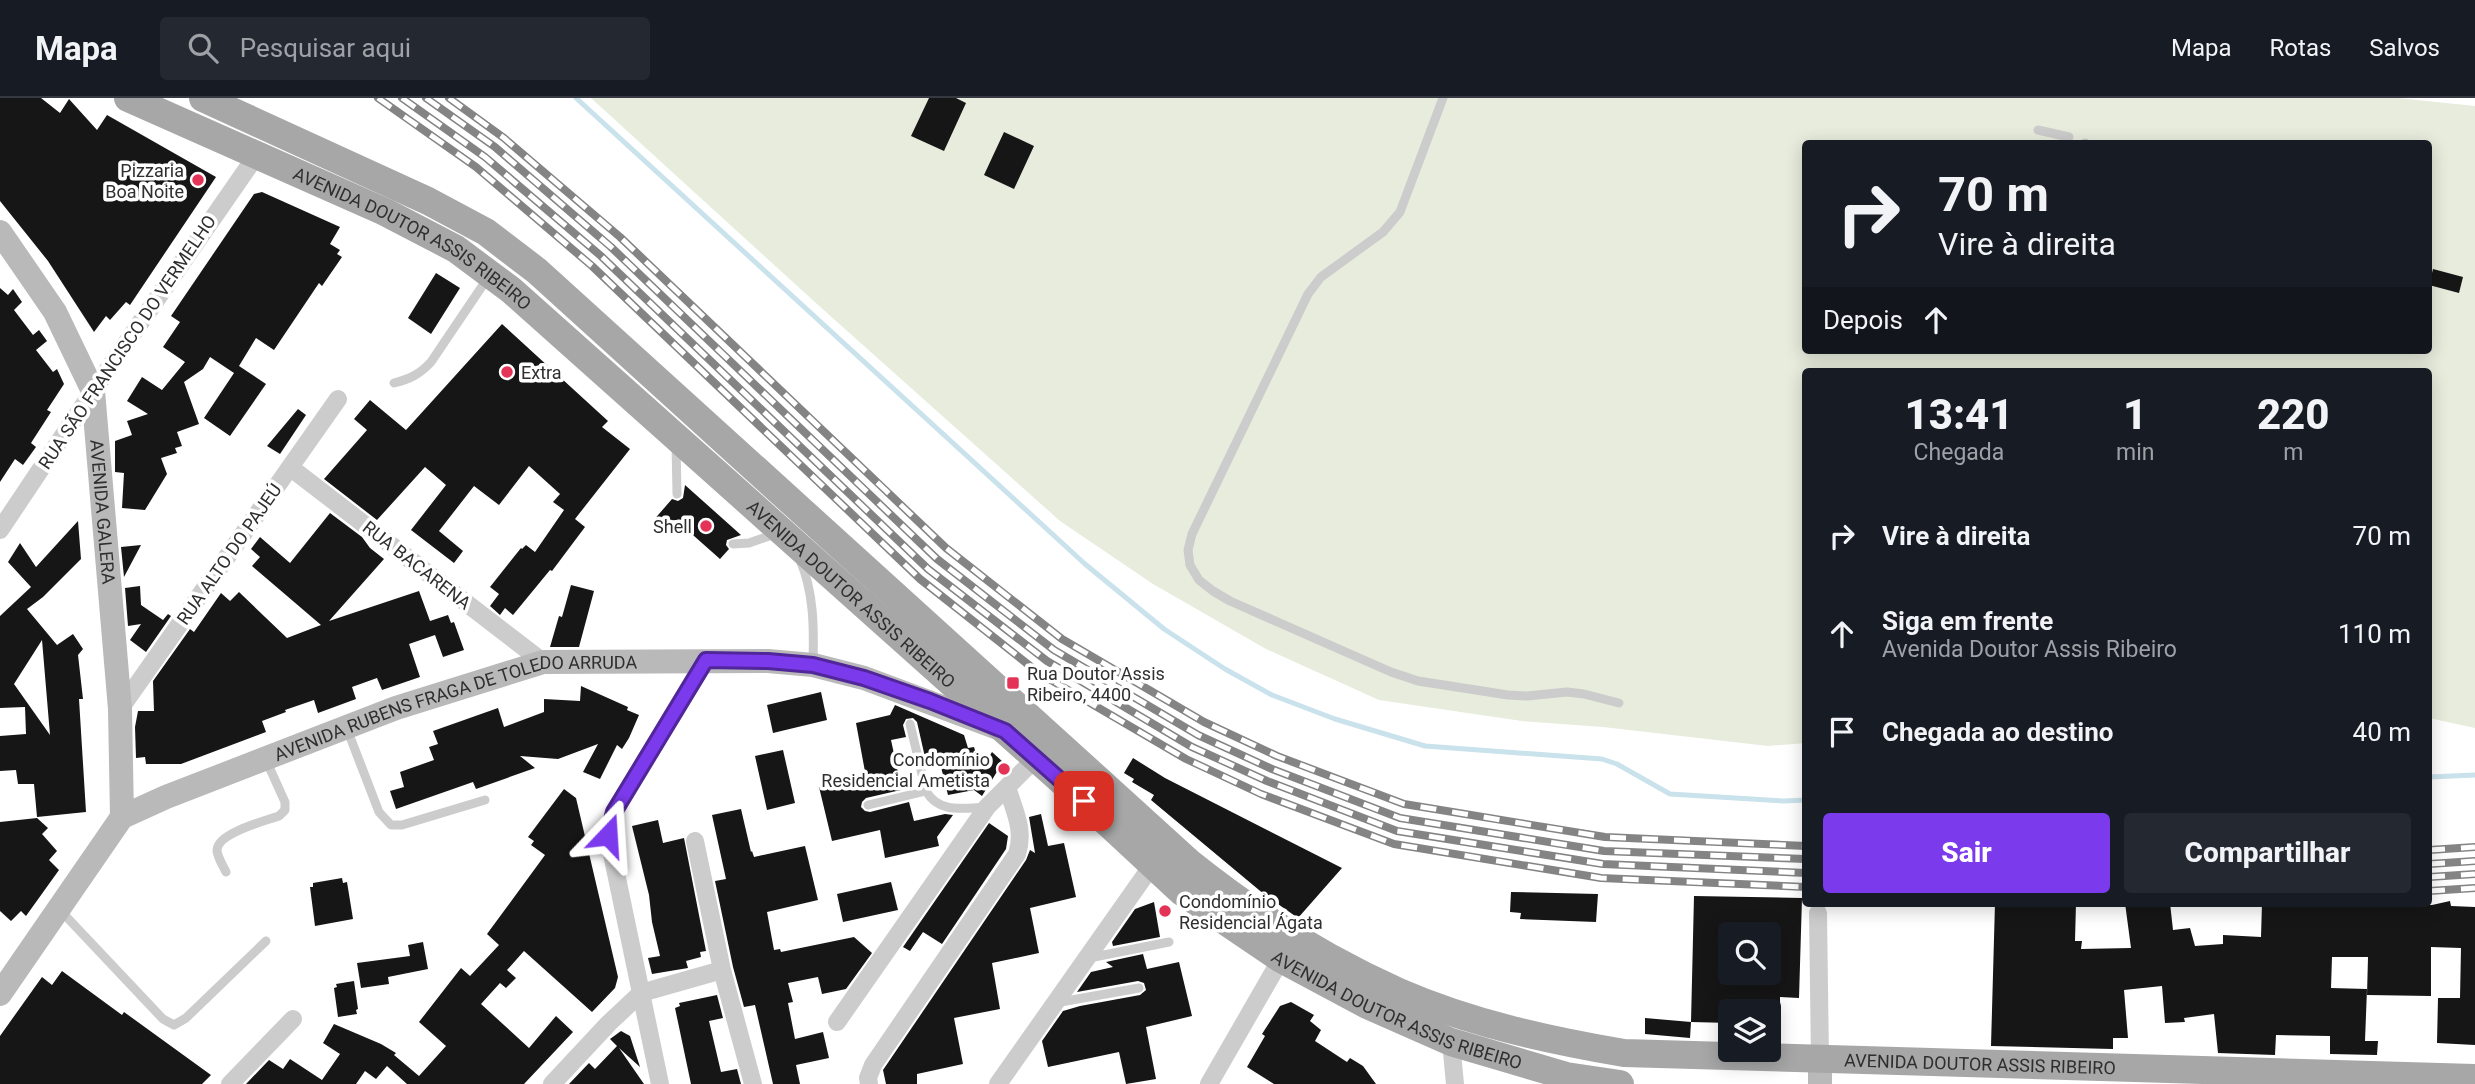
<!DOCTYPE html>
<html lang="pt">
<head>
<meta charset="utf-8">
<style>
  body { margin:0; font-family:Roboto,sans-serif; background:#242831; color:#f1f3f6; height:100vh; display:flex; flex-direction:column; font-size:26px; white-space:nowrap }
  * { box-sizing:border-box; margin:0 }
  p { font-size:23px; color:#9ea1a6 }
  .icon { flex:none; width:38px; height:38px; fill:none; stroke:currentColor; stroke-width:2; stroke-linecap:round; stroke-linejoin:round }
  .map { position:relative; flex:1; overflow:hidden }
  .side { position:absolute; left:1802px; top:270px; width:630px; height:539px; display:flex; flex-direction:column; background:#171b24; border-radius:7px; box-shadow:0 4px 18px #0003 }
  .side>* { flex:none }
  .hud { position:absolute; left:1802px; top:42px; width:630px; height:214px; border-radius:7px; box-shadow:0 4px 18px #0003; background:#171b24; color:#f1f3f6; overflow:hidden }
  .tools { position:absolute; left:1718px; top:824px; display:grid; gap:14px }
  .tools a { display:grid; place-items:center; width:63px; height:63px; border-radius:7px; background:#171b24; box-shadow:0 4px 18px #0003; font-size:35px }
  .pin { position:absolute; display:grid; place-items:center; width:60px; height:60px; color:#fff; margin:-30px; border-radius:14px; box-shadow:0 4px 10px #0006 }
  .me { position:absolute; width:77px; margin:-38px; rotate:20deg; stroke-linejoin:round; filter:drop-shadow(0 0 5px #0008) }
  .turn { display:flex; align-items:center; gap:24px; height:147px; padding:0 21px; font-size:32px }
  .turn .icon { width:91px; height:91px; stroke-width:2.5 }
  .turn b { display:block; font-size:49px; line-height:60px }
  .then { display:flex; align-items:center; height:66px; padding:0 21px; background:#0003; gap:14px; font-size:26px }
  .eta { display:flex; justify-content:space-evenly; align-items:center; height:119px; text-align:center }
  .eta b { font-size:42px; font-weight:800; line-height:49px }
  .action { display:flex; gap:14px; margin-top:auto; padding:14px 21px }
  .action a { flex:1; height:80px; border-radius:7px; background:#7c3aed; color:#fff; font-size:28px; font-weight:800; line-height:80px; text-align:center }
  .action a+a { background:#242831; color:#f1f3f6 }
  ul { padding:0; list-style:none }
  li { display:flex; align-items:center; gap:21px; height:98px; padding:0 21px }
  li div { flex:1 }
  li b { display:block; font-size:26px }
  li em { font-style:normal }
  header { display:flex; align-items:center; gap:42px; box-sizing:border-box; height:98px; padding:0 35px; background:#171b24; border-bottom:2px solid #363941 }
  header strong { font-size:33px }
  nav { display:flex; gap:38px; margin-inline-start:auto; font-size:24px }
  .search { width:490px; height:63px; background:#242831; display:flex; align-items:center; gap:18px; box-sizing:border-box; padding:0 24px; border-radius:7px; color:#9ea1a6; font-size:26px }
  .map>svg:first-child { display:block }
  .green { fill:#e7ecdd; fill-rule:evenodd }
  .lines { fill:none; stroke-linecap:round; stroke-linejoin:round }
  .stream { stroke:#c9e2eb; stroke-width:5 }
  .building { fill:#161616; fill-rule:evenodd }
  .lane { stroke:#ccc; stroke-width:9 }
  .street { stroke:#ccc; stroke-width:18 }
  .secondary { stroke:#b9b9b9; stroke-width:24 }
  .primary { stroke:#a7a7a7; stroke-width:28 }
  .rail-casing { stroke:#848484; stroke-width:8 }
  .rail { stroke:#fff; stroke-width:5; stroke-dasharray:16; stroke-linecap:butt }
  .route-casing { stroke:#51269a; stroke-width:18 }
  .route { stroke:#7c3aed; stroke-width:12 }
  .poi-dot { fill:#e33357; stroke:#fff; stroke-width:2.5 }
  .labels { text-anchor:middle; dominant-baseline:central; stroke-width:7; stroke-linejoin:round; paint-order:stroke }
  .poi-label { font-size:18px; fill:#2f2f2f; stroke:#fff; text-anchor:end }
  .street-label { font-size:18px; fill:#2f2f2f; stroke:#fff }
</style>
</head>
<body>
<header>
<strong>Mapa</strong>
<div class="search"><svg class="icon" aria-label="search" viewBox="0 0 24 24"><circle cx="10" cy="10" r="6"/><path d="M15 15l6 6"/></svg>Pesquisar aqui</div>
<nav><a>Mapa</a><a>Rotas</a><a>Salvos</a></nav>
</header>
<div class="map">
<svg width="2475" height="986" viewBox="0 0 2475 986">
  <rect width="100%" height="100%" fill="#fff"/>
  <path class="green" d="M591,0H2398L2475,8V630L2429,620V273H1806V645L1768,648L1603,629L1522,623L1379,602L1266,551L1153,486L1060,423L817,206ZM1806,46H2429V252H1806Z"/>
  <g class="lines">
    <path class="stream" d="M576,0L1085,466L1164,531L1225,571L1272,597L1335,621L1425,648L1602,661L1617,666L1670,696L1784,703L1806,702
      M2429,679L2475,677"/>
  </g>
  <path class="building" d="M0,0H41L60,15L69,1L97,32L107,17L216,79L130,207L126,204L110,222L106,218L94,234L48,163L0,103Z
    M929,0H956L966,5L944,53L911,38Z
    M1004,34L1034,48L1014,91L984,77Z
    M262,94L340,129L330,146L340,152L337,156L342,159L322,188L319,185L274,252L256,240L239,268L266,286L230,338L204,320L234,275L210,259L203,271L184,284L199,326L177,334L182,348L175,350L177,355L161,360L167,376L145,412L122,410L124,375L115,374V343L132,337L127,323L148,316L127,303L142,279L162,292L185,264L163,249L180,224L171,218L254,96Z
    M2433,171L2463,179L2459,195L2429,187Z
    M436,175L460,190L431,236L408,220Z
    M0,190L8,197L13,191L22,204L14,212L33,237L39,232L47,243L36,252L53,274L57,271L64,286L47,312L51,314L31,345L36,349L23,367L15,361L0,384Z
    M502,226L608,323L602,329L630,351L575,421L585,429L552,473L550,472L513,517L505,510L500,517L490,508L499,496L490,489L521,450L522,451L526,447L535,454L564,412L553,404L560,396L529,368L499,407L474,388L439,433L463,453L454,465L411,432L446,387L425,369L377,422L324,381L367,332L354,321L370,302L406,332Z
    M298,311L306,317L280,356L267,348Z
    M685,387L741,437L727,442L726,447L729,451L720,461L676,422L652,424L672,401L678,403L683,400Z
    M330,415L362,439L370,450L384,461L329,523L419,493L430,523L448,517L451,525L454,524L464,552L443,559L435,537L409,546L420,579L382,592L377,580L352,589L356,601L318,615L314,602L285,612L286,614L262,623L266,634L181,666H146L145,659L136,660L135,629L138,613H154L153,583L190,531L194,534L221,495L230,503L239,494L287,540L321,527L252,468L260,459L251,451L260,439L290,465Z
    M78,423L81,461L43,499L27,511L57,547L73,536L83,551L78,557L83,601H79L86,714L37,719L34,686H18L16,672L0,673V638L26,636L25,609L0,610V518L31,489L8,464L20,445L36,469ZM42,542L50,637L14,586Z
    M141,447L124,479L121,449Z
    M571,487L594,493L579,549H550L559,518L562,519Z
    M140,488L141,507L163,522L168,516L171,518L146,554L130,542L141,526L128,528L125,490Z
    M581,588L628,609L627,612L639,617L629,640L622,651L617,647L600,681L583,674L598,646L558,661L520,658L535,670L476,691L473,684L396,711L390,693L404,689L400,674L434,662L429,649L438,646L433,633L498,610L504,629L544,614V601L580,603Z
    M821,594L827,622L773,635L767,607Z
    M895,607L964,637L968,650L974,649L981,672L992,654L1003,664L982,698L974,692L948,697L940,665L927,668L917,624L913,620L906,621L903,627L906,639L891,642L899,679L903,678L905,691L866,700L862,704L861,709L865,713L870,714L909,704L914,723L945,716L953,717L937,739L939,748L885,760L880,732L832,743L819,689L866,679L856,625L890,617Z
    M783,652L795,705L767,712L755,658Z
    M1133,660L1165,680L1342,770L1298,820L1265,797L1151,702L1154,697L1132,684L1134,681L1124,675Z
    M564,691L576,700L618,879L615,890L592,914L524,853L507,872L516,880L506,890L500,885L481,906L529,950L556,918L573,934L524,986H407L387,968L376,981L365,973L356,986H246L269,962L283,971L290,961L322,982L340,956L323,945L334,926L381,946L396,955L394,957L419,978L446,948L419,924L461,870L470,878L499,847L487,836L545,757L531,747L534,743L528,739Z
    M741,711L751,754L752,753L754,759L805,748L818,802L767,814L774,852L780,851L781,854L854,839L872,855L846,891L822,896L818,879L788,885L793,904L788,905L795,941L823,934L829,960L796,967L800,986H773L755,907L744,909L733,869L715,783L726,781L712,717Z
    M1041,716L1048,748L1064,745L1076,799L1030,810L1039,855L992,865L1000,911L954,920L963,966L917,976V986H886L883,972L1026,762L1030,752L1035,755L1029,719Z
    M37,720L48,730L42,736L57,753L49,762L59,772L26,818L21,813L11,823L0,813V724Z
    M658,722L663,745L684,740L706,853L700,854L701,859L686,863L688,870L652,876L648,860L660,858L652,824L649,797L632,728Z
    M989,725L1008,738L1006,751L942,846L923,834L910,853L903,849Z
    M342,780L343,785L347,784L353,821L315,828L310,789H313V785Z
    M891,784L898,812L843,824L837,796Z
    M1511,794L1598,796L1596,824L1520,821L1521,815L1510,814Z
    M1694,798L1802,800L1799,900L1780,899V914H1731V925L1691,924ZM1731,836H1769V875H1731Z
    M2450,803L2451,808L2475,809V947L2437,945L2438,900H2460L2461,850L2431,849V898L2367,897L2368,859H2332L2331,890L2367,891L2365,943H2378L2377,957L2330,956V938L2276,937L2275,957L2218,955L2214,916L2184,920L2185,924L2165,925L2162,888L2124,892L2128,940H2113V951L1991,948L1995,805H2076L2075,843H2082L2081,851L2131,850L2125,805H2170L2173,832L2190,830L2195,848L2223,846V837L2261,839L2262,805L2432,807Z
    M1154,804L1160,839L1113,848L1112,844L1135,811Z
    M423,844L428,871L388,879L389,886L361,890L357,865L410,858L408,847Z
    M1143,856L1147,871L1179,864L1192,918L1146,929L1156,981L1126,986L1119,954L1048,969L1042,943L1063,913L1080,908L1140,897L1146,892L1144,885L1138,883L1077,894L1091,874L1113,869L1106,864Z
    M62,873L122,917L124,914L211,977L202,986H0V938L42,879L52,887Z
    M354,883L358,911L356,912L357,916L338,919L334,890L337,889L336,886Z
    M717,897L723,920L709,923L721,974L737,971L741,986H691L675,910L680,908L679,905Z
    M1291,904L1314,917L1310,923L1321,932L1315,943L1347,964L1350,960L1363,968L1376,986H1274L1247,969L1265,938L1262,936L1280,908Z
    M1645,920L1691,924L1690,940L1645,936Z
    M621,933L630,938L640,969L619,950L644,986H569L589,965L595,971L617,948L610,941Z"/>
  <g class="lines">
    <path class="lane" d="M1443,0L1400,114L1383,134L1321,179L1308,196L1192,436L1188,452L1190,467L1199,482L1213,493L1230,503L1391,574L1418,583L1508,597L1527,598L1567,594L1584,596L1619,605
      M2038,32L2069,39
      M2085,45L2087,46
      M394,285C410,281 420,276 431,264L487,181
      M676,346L677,396
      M733,446L749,445L775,436
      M800,462C814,494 814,530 813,565
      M910,626L926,693C939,716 964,710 987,709
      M347,631L379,714L391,727H402L485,702
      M868,707L926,693
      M226,774C223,768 218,760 217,753C216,735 265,723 279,718L285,712V704L266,662
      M60,812L163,921L174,927L186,920L266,843
      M1089,860L1169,844
      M1055,905L1139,890"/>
    <path class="street" d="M291,370L543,564
      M0,432L93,293L256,58
      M120,611L338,301
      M695,743L722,872
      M1818,815L1820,962
      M837,924L987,709L1036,660
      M1451,944L1455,986
      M230,986L293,921
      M552,986L609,925L641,895L722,872L753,986
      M660,986L608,737L614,714L706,562
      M869,986L868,980L873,967L1017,756C1025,732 1014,712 1007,689
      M998,986L1153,766
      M1209,986L1281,861"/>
    <g class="secondary">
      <path id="s1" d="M0,134L55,214L93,293L120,611L122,719"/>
      <path id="s2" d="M0,896L122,719L166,699L396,610L543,564L768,563L813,567L864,580L998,630"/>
      <path d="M1820,986V962"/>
    </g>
    <g class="primary">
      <path id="s3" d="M128,0L385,114L456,151L511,192L1084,703L1182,794L1281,861L1367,907L1451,944L1566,978L1620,986"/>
      <path id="s4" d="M203,0L428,103L486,134L537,173L1191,766C1255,817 1324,861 1399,894C1470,925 1548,942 1624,955L2475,980"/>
    </g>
    <g class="rail-casing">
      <path id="rail" d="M378,0L476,69L592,168L920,481L1039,575L1186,661L1261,696L1394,746L1601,780L1806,789
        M402,0L485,59L601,158L928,471L1047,563L1192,649L1267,683L1397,733L1603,766L1806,775
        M426,0L495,49L611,149L937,461L1054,552L1198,637L1272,671L1400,720L1604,753L1806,761
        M449,0L504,40L620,139L946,450L1062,541L1204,624L1277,658L1404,706L1605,739L1806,748
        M2429,752L2475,749
        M2429,766L2475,763
        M2429,779L2475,776
        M2429,793L2475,790"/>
    </g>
    <use href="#rail" class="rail"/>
  </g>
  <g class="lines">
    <g class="route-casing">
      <path id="route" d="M608,737L614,714L706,562L768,563L813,567L864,580L930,603L1005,633L1084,703"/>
    </g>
    <use href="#route" class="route"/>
  </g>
  <g class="poi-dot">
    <circle cx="198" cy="82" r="7"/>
    <circle cx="507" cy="274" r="7"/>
    <circle cx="706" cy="428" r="7"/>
    <rect x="1006" y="578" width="14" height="14" rx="3.5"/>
    <circle cx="1004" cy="671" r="7"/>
    <circle cx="1165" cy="813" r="7"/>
  </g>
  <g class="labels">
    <g class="poi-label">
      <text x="184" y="72">Pizzaria<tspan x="184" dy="21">Boa Noite</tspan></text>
      <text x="521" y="274" text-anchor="start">Extra</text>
      <text x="692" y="428">Shell</text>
      <text x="1027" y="575" text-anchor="start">Rua Doutor Assis<tspan x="1027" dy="21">Ribeiro, 4400</tspan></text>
      <text x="990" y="661">Condomínio<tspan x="990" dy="21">Residencial Ametista</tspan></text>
      <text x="1179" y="803" text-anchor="start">Condomínio<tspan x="1179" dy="21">Residencial Ágata</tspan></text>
    </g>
    <g class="street-label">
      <text stroke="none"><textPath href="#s3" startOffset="318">AVENIDA DOUTOR ASSIS RIBEIRO</textPath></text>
      <text transform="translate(127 244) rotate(-56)">RUA SÃO FRANCISCO DO VERMELHO</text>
      <text stroke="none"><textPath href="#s1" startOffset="306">AVENIDA GALERA</textPath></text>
      <text transform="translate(229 456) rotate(-55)">RUA ALTO DO PAJEÚ</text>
      <text transform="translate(417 467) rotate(38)">RUA BACARENA</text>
      <text stroke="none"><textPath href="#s3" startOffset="886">AVENIDA DOUTOR ASSIS RIBEIRO</textPath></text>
      <text stroke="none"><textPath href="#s2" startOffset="569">AVENIDA RUBENS FRAGA DE TOLEDO ARRUDA</textPath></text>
      <text stroke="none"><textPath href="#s3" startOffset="1578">AVENIDA DOUTOR ASSIS RIBEIRO</textPath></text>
      <text stroke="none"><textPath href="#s4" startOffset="2095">AVENIDA DOUTOR ASSIS RIBEIRO</textPath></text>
    </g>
  </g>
</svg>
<div class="tools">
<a><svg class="icon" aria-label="search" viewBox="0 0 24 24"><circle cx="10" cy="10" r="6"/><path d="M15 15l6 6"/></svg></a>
<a><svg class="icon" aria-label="layers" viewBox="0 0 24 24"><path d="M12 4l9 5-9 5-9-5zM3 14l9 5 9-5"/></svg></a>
</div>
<div class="pin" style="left:1084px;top:703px;background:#d93025"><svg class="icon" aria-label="arrive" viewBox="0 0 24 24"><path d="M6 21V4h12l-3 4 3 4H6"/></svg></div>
<svg class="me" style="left:608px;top:737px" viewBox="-20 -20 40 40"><path d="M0-17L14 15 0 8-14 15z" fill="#7c3aed" stroke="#fff" stroke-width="4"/></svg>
<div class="hud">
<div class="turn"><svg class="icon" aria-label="right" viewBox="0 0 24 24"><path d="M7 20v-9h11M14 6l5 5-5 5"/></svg><div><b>70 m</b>Vire à direita</div></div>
<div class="then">Depois<svg class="icon" aria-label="ahead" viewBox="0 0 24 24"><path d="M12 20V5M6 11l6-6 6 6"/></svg></div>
</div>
<section class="side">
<div class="eta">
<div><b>13:41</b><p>Chegada</p></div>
<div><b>1</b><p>min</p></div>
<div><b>220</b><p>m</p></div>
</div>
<ul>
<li><svg class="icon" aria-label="right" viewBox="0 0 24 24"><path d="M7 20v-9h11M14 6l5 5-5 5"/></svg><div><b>Vire à direita</b></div><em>70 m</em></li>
<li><svg class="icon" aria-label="ahead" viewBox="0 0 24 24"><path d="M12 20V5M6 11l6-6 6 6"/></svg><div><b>Siga em frente</b><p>Avenida Doutor Assis Ribeiro</p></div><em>110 m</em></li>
<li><svg class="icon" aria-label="arrive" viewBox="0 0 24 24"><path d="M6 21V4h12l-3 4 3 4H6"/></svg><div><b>Chegada ao destino</b></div><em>40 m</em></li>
</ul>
<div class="action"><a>Sair</a><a>Compartilhar</a></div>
</section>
</div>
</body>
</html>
